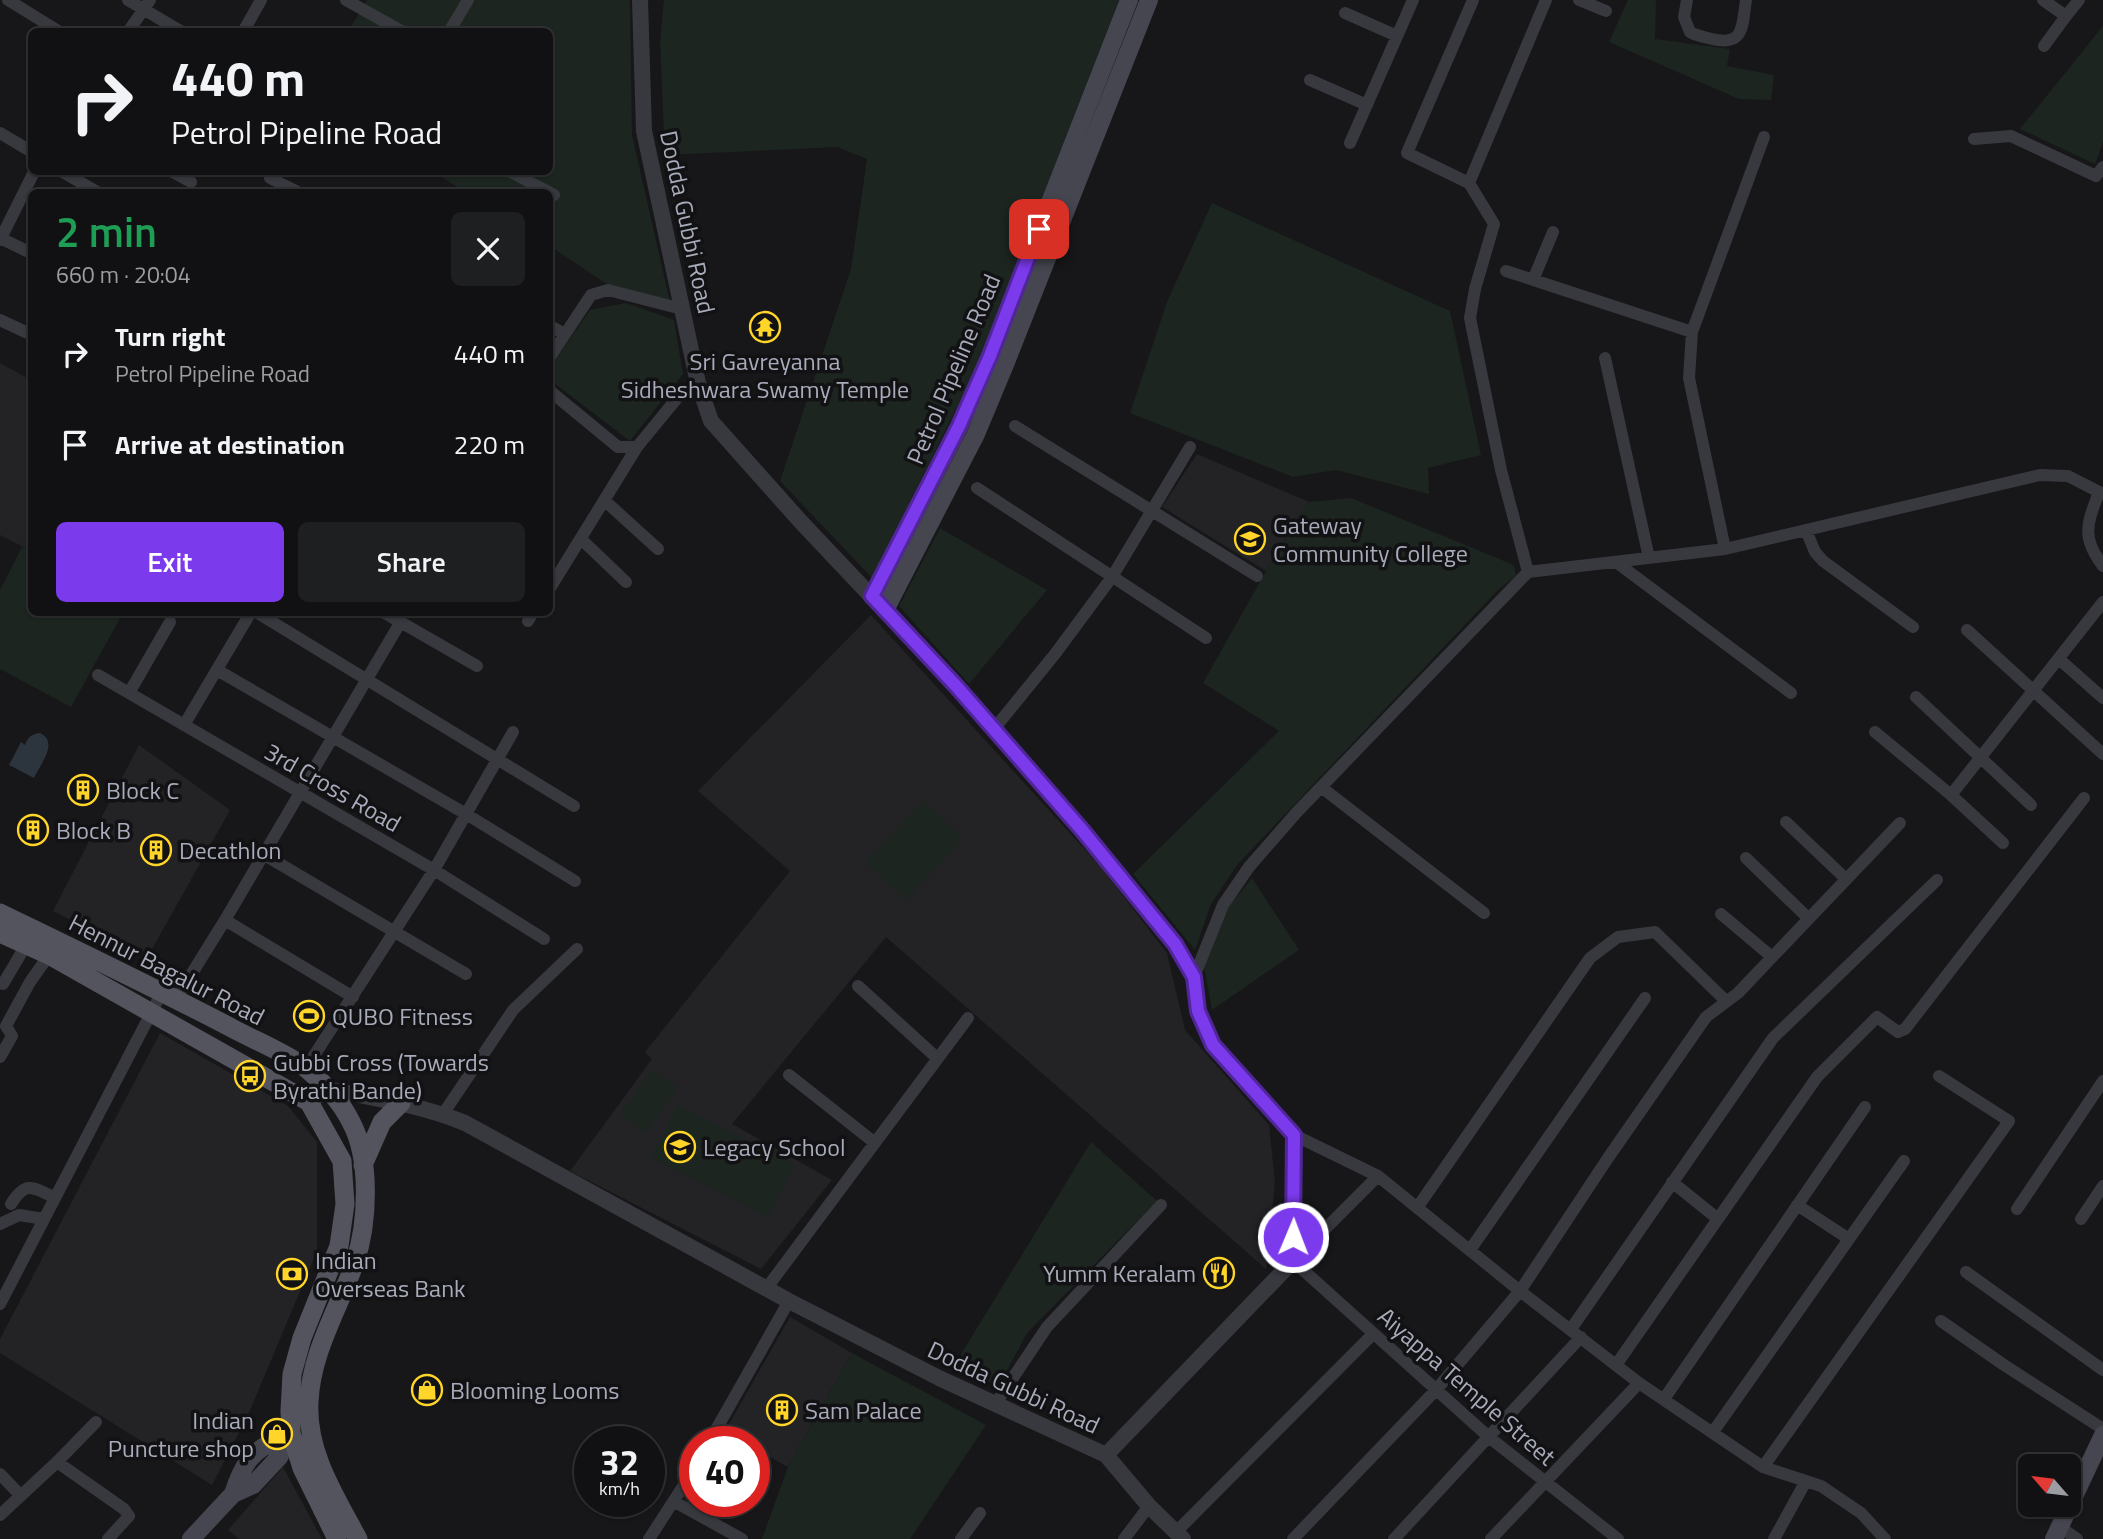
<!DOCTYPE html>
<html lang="en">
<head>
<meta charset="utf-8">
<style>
  body { margin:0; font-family:"Titillium Web",sans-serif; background:#1e1f21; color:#f1f3f6; height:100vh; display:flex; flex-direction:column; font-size:26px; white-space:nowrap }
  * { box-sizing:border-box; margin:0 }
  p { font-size:23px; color:#9c9da0 }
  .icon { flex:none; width:38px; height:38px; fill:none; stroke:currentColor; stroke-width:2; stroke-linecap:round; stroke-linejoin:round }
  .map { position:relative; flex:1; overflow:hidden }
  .sheet { position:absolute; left:28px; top:189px; width:525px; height:427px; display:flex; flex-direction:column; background:#111113; border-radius:10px; box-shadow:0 2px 5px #0004,0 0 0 2px #303133 }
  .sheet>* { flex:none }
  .hud { position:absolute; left:28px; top:28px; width:525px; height:147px; border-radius:10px; box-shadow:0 2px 5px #0004,0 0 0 2px #303133; background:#111113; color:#f1f3f6; overflow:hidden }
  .needle { width:46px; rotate:298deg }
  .tools { position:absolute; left:2018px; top:1454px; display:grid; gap:14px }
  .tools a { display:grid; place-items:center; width:63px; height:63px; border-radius:10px; background:#111113; box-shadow:0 2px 5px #0004,0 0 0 2px #303133; font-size:35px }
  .speed { position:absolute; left:574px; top:1426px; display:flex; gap:14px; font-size:35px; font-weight:700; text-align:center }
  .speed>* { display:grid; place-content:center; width:91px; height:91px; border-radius:50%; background:#111113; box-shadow:0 2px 5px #0004,0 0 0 2px #303133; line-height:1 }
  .speed small { font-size:18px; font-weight:400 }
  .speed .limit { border:10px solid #d22; background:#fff; color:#111 }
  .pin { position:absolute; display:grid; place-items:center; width:60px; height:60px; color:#fff; margin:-30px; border-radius:14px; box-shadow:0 4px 10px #0006 }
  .me { position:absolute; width:77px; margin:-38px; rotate:1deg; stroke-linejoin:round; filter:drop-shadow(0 0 5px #0008) }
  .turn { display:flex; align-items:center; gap:24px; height:147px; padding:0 28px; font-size:32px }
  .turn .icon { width:91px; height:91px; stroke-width:2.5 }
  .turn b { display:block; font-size:49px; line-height:60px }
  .round { display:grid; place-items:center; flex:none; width:74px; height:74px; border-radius:10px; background:#1e1f21 }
  .overview { display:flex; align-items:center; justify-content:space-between; height:119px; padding:0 28px }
  h1 { font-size:42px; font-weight:600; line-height:52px; color:#1e9e55 }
  .primary-button { display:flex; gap:14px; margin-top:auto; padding:14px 28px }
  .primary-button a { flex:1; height:80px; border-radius:10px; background:#7c3aed; color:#fff; font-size:28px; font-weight:600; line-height:80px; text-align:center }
  .primary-button a+a { background:#1e1f21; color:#f1f3f6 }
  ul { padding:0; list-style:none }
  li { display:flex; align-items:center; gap:21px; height:91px; padding:0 28px }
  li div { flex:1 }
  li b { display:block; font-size:26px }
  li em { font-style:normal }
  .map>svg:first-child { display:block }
  .built { fill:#232326 }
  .green { fill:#1c251f }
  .water { fill:#2c343e }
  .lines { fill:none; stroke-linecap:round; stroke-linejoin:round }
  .minor { stroke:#38383f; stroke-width:12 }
  .tertiary { stroke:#38383f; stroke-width:16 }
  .secondary { stroke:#45464f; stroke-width:18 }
  .primary { stroke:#53545e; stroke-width:19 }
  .route-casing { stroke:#51269a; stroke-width:18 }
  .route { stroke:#7c3aed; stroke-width:12 }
  .labels { text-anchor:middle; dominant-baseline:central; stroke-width:7; stroke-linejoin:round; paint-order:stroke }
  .street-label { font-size:24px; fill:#a8abba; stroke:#121214 }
  .poi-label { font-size:24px; fill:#a8abba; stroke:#121214; text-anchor:start }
</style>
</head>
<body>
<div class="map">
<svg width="2103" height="1539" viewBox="0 0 2103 1539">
  <rect width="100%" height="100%" fill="#171719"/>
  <path class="built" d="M0,363L31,380V551L0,535Z
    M1197,454L1309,502L1266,571L1162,507Z
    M871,615L1100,866L1167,953L1185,1030L1269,1125L1275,1183L1266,1269L886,937L732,1124L832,1180L761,1269L570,1171L652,1059L645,1052L790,871L698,791Z
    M139,745L230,810L147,958L53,911Z
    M160,1033L288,1106L317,1142V1251L248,1415L212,1485L0,1353V1339Z
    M790,1317L852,1353L788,1467L754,1448V1442H744L725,1431Z
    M283,1467L322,1539H239L228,1530Z"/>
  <path class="green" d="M367,0H630L632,135L670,302L607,284L550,246V192H465L434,172H550V32H348Z
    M664,0H1119L975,371L872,578L780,481L851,269L867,159L837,147L665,155L660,43Z
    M1628,0H1656L1655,39L1730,49L1727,66L1774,75L1771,100L1739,99L1609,42Z
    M2103,26V142L2095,164L2020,129Z
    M1212,203L1450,311L1481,455L1428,468L1429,494L1336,470L1293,477L1130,413L1167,302Z
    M626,303L674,320L683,374L630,441L550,380V368L590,310Z
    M1351,498L1514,565L1516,576L1498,590L1237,865L1211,904L1195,950L1133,874L1279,731L1203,683L1266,571L1309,502Z
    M940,528L1047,590L969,684L899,606Z
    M22,547L31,551L32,612L123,613L71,707L0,669V590Z
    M923,801L963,838L906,900L866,862Z
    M1252,878L1299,950L1212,1010L1204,967L1226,910Z
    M652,1070L678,1088L646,1133L620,1114Z
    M678,1105L794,1165L767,1217L651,1157Z
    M1091,1142L1157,1201L1027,1333L998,1387L955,1364Z
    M852,1353L986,1425L910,1539H762L788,1467Z"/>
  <path class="water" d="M40,733C59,742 41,763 34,778L9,765L21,742L25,745C28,737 31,734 40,733Z"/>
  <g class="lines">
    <path class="minor" d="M8,0L60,32
      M128,0L182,32
      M346,0L403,32
      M1473,0L1407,153L1469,183L1494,224L1475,289L1470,318L1501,470L1528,572
      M1579,0L1606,11
      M1687,0L1684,17L1690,32C1697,36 1705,37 1712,39C1745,47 1742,25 1746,0
      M2043,0L2066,16L2044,46
      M1345,13L1397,36
      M2066,16L2079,0
      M128,32L150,0
      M243,32L261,0
      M449,32L468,0
      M1310,80L1367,105
      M0,133L32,152
      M1974,139L2011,136L2096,176L2103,167
      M1350,143L1413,0
      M63,172L97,192
      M173,172L191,182
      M273,172L270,178L298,192
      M511,172L554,195
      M1469,183L1546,0
      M0,238L31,253
      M0,240L34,172
      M1506,271L1692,332
      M1533,280L1553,232
      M0,320L32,335
      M550,326L565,334
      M550,357L591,295L608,290L682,309
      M1605,358L1649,558
      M550,391L618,447H637L678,397L698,383
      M1015,426L1257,576
      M977,488L1206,638
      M2099,492C2087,524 2081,537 2103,566
      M604,500L658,549
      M1806,530L1815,552L1823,561L1913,627
      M581,539L626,582
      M1725,549L1689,378L1692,332L1764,137
      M1616,562L1791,693
      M550,588L637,447
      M256,612L574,806
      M383,612L477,666
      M528,621L533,612
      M1967,630L2103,754
      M2059,659L2103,698
      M217,670L466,814L575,881
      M98,675L434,870L544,939
      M129,693L170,622
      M1916,697L2031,805
      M184,725L251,612
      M994,729L1055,654L1112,577L1190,447
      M1875,732L1951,795L2003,843
      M1321,787L1484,913
      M1951,795L2103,602
      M1786,822L1846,879
      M263,854L466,974
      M1746,858L1808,918
      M1721,914L1772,957
      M1194,977L1223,905L1249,867L1297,812L1528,572L1725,549L2040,475L2068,476L2103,494
      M3,984L26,945
      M858,986L937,1058
      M353,997L225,920L400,623
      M176,999L225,920
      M0,1057L12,1036L6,1026L30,982L49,955
      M306,1068L434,870L513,732
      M789,1075L875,1143
      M443,1114L513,1010L577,949
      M1294,1135L1378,1176L1520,1291L1639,1383L1763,1467L1821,1486L1861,1513L1885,1539
      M1378,1176L1293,1261L1490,1438L1618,1539
      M1672,1182L1718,1219
      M11,1204C26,1180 33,1187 55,1198
      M1797,1205L1849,1239
      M1417,1208L1590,958L1618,937L1655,932L1726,1001
      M2017,1209L2103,1081
      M2081,1219L2103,1186
      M0,1224L19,1215L44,1219
      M1470,1250L1645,998
      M1966,1272L2103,1370
      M766,1289L968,1018
      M0,1304L162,992
      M1941,1321L2004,1365L2103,1429
      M1571,1329L1773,1038L1937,880
      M1616,1365L1817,1077L1877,1017L1898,1032L1905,1029L2084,798
      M1664,1399L1865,1107
      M996,1403L1047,1327L1161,1205
      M96,1422L57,1462L124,1509L129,1516L108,1539
      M1713,1432L1904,1161
      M709,1442L789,1301
      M1763,1467L2009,1121L1939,1076
      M0,1474L21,1496
      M754,1482L759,1484
      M675,1502L742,1539
      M0,1515L57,1462
      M2060,1527L2077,1539
      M1176,1532L1373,1334
      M649,1539L695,1468
      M961,1539L980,1513
      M1124,1539L1149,1506
      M1293,1539L1436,1390L1520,1291L1608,1158L1706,1017L1738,993L1900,823
      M1394,1539L1581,1337
      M1491,1539L1639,1383
      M1774,1539L1806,1481"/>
    <path class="tertiary" d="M640,0L644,131L698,383L711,421L801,522L957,687L1082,830L1175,944L1194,977L1198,1011L1213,1045L1294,1135L1293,1261L1106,1455
      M309,1102L327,1089C374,1098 421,1105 465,1123L789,1301L939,1378L1106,1455L1149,1506L1183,1539"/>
    <path class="secondary" d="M872,596L959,427L990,356L1129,0
      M885,610L976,434L1006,362L1149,0
      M191,1539L233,1494L253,1485L280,1456L281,1441C253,1445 241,1468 233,1494
      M2054,1539L2103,1435"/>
    <path class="primary" d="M0,913C76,950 153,987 228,1026C251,1039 287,1053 307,1069C323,1082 342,1103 351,1122C371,1159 368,1223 355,1262C339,1308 311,1352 309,1402C306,1452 335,1496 358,1539
      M0,933L49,955L309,1102L342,1161L345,1204L339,1246L302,1338L292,1374L290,1411L291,1433L302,1468L337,1539
      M363,1165L382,1122L401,1103"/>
  </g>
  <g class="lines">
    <g class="route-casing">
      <path id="route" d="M1039,229L990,356L959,426L872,596L957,687L1082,830L1175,944L1194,977L1198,1011L1213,1045L1294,1135L1293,1237"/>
    </g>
    <use href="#route" class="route"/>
  </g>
  <defs>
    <g id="temple-ring" transform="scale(1.575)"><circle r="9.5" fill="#121214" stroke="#ffd529" stroke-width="1.5"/><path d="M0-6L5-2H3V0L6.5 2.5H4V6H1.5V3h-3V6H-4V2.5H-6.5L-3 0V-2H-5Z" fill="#ffd529"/></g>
    <g id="university-ring" transform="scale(1.575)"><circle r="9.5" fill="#121214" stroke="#ffd529" stroke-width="1.5"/><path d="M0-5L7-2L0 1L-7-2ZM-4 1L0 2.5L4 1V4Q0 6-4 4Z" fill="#ffd529"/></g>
    <g id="building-ring" transform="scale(1.575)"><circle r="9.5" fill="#121214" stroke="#ffd529" stroke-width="1.5"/><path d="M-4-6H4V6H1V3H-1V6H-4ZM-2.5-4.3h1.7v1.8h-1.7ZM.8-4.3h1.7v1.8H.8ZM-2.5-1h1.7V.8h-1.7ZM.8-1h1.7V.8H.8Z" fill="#ffd529"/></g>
    <g id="stadium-ring" transform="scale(1.575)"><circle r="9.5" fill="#121214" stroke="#ffd529" stroke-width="1.5"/><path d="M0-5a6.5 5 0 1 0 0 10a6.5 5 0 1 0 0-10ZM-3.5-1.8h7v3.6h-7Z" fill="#ffd529"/></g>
    <g id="bus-ring" transform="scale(1.575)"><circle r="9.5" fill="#121214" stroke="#ffd529" stroke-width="1.5"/><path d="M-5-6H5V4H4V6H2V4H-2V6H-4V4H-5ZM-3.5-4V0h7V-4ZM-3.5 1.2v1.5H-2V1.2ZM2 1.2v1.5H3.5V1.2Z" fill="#ffd529"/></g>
    <g id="school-ring" transform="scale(1.575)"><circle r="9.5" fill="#121214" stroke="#ffd529" stroke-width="1.5"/><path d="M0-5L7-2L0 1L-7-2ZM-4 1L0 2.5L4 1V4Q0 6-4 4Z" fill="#ffd529"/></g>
    <g id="restaurant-ring" transform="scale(1.575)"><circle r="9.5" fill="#121214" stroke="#ffd529" stroke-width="1.5"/><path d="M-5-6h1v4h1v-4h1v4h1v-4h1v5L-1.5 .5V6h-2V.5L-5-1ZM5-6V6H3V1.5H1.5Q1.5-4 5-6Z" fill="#ffd529"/></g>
    <g id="bank-ring" transform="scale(1.575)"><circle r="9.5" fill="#121214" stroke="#ffd529" stroke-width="1.5"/><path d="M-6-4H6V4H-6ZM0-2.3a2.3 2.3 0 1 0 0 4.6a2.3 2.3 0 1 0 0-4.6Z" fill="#ffd529"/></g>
    <g id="shop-ring" transform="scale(1.575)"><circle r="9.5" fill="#121214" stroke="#ffd529" stroke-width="1.5"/><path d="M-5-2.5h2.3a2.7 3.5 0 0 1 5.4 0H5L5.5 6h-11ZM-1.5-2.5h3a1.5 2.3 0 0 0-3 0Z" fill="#ffd529"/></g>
  </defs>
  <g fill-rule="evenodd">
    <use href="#temple-ring" x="765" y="327"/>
    <use href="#university-ring" x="1250" y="539"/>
    <use href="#building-ring" x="83" y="790"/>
    <use href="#building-ring" x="33" y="830"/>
    <use href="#building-ring" x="156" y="850"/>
    <use href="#stadium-ring" x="309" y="1016"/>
    <use href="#bus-ring" x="250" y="1076"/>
    <use href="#school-ring" x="680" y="1147"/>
    <use href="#restaurant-ring" x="1219" y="1273"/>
    <use href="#bank-ring" x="292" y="1274"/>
    <use href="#shop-ring" x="427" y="1390"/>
    <use href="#building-ring" x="782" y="1410"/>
    <use href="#shop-ring" x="277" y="1434"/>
  </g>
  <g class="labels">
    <g class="street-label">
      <text transform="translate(688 222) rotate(78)">Dodda Gubbi Road</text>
      <text transform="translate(953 369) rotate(-67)">Petrol Pipeline Road</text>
      <text transform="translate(333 787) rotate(30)">3rd Cross Road</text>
      <text transform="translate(167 969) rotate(27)">Hennur Bagalur Road</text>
      <text transform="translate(1467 1386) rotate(41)">Aiyappa Temple Street</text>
      <text transform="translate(1014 1387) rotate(25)">Dodda Gubbi Road</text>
    </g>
    <g class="poi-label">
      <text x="765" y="361" text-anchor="middle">Sri Gavreyanna<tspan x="765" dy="28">Sidheshwara Swamy Temple</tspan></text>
      <text x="1273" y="525">Gateway<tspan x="1273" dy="28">Community College</tspan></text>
      <text x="106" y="790">Block C</text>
      <text x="56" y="830">Block B</text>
      <text x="179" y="850">Decathlon</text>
      <text x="332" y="1016">QUBO Fitness</text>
      <text x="273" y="1062">Gubbi Cross (Towards<tspan x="273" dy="28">Byrathi Bande)</tspan></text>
      <text x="703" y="1147">Legacy School</text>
      <text x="315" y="1260">Indian<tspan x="315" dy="28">Overseas Bank</tspan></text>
      <text x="1196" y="1273" text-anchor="end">Yumm Keralam</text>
      <text x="450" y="1390">Blooming Looms</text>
      <text x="805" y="1410">Sam Palace</text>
      <text x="254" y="1420" text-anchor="end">Indian<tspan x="254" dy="28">Puncture shop</tspan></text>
    </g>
  </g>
</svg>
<div class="tools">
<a><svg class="needle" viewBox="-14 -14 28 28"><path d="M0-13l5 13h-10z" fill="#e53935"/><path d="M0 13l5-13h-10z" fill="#9c9da0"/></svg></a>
</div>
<div class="speed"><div>32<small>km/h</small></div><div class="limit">40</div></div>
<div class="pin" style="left:1039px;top:229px;background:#d93025"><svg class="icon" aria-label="arrive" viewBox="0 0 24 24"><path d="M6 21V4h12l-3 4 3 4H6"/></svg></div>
<svg class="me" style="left:1293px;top:1237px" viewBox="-20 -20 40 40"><circle r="17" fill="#7c3aed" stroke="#fff" stroke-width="3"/><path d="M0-11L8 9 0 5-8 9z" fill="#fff"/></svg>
<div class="hud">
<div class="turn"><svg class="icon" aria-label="right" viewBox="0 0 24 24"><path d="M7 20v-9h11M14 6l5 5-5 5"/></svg><div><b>440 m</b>Petrol Pipeline Road</div></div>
</div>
<section class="sheet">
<div class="overview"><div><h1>2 min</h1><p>660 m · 20:04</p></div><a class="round"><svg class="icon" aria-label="close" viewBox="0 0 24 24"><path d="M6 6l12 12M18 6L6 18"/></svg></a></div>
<ul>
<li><svg class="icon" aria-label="right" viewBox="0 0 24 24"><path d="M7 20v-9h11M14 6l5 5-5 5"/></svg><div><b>Turn right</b><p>Petrol Pipeline Road</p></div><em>440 m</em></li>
<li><svg class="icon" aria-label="arrive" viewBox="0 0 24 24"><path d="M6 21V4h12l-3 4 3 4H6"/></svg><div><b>Arrive at destination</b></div><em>220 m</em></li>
</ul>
<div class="primary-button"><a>Exit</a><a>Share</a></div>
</section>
</div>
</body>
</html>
